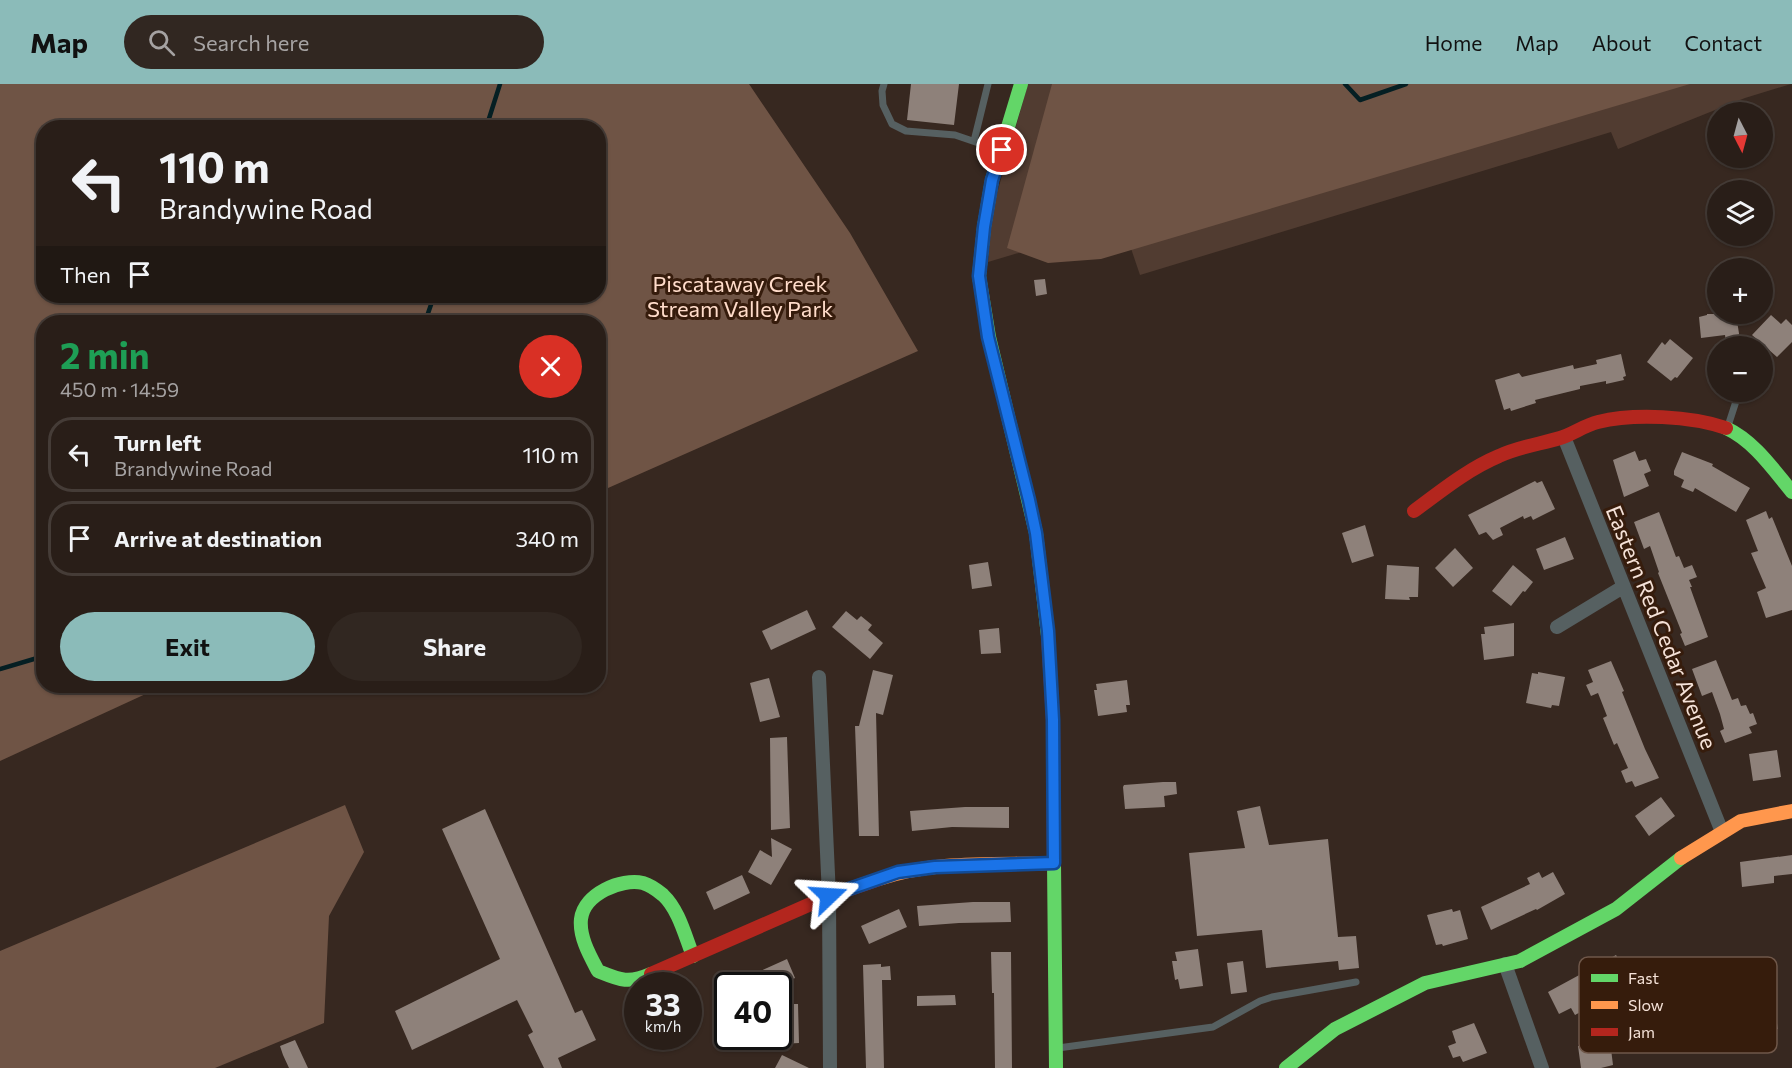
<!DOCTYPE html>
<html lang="en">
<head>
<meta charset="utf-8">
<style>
  body { margin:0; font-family:Commissioner,sans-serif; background:#312721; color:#f1f3f6; height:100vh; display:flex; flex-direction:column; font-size:22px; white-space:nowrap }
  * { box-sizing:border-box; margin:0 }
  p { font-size:20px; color:#a5a2a2 }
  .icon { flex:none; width:33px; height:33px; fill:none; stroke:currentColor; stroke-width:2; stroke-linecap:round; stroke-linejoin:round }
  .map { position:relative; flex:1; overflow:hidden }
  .details { position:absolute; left:36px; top:231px; width:570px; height:378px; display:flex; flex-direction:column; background:#291e18; border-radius:24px; box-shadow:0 2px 4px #0004,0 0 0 2px #453c37 }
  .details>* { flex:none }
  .hud { position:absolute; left:36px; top:36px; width:570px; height:183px; border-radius:24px; box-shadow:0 2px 4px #0004,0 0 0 2px #453c37; background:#291e18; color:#f1f3f6; overflow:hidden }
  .needle { width:39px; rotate:174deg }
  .buttons { position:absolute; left:1707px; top:18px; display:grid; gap:12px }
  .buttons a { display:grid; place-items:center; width:66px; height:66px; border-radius:50%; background:#291e18; box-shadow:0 2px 4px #0004,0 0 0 2px #453c37; font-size:30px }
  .speed { position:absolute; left:624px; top:888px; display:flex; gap:12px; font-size:30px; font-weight:700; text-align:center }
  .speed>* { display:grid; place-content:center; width:78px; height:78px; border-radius:50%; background:#291e18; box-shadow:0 2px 4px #0004,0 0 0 2px #453c37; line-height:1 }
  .speed small { font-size:15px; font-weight:400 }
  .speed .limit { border:3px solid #111; border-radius:9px; background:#fff; color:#111 }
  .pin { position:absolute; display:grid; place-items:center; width:51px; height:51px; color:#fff; margin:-26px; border:3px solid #fff; border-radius:50%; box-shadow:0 2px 6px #0007 }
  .me { position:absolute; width:66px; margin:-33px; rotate:70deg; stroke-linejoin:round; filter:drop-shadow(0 0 4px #0008) }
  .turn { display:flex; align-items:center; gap:21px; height:126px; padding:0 24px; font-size:27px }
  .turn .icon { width:78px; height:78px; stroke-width:2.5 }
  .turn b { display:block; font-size:42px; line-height:51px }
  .then { display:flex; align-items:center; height:57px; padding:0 24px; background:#0003; gap:12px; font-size:22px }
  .round { display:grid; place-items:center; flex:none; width:63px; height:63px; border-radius:32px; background:#312721 }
  .overview { display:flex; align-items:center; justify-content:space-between; height:102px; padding:0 24px }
  h1 { font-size:36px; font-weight:700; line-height:45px; color:#1e9e55 }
  .cta { display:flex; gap:12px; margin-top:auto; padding:12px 24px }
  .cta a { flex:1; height:69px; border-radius:36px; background:#8bbbb9; color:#111; font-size:24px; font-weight:700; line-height:69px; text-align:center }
  .cta a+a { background:#312721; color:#f1f3f6 }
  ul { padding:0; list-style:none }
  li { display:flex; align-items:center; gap:18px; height:75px; margin:0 12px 9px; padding:0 12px; border:3px solid #453c37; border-radius:24px }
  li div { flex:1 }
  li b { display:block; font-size:22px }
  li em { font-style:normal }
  header { display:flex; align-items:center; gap:36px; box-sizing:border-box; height:84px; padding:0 30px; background:#8bbbb9; color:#111 }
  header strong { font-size:28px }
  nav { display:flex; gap:33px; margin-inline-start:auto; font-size:21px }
  .search { width:420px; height:54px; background:#312721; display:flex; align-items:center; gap:15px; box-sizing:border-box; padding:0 21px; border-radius:33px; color:#a5a2a2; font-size:22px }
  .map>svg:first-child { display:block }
  .green { fill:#513c31 }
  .forest { fill:#6f5445; fill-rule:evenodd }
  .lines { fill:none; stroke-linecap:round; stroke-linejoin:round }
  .stream { stroke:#051f23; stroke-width:4.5 }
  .building { fill:#8e817a }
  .lane { stroke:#566061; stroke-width:7 }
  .street { stroke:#566061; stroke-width:14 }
  .fast { stroke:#63d668; stroke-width:14 }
  .slow { stroke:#ff974d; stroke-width:14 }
  .jam { stroke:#b3261e; stroke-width:14 }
  .route-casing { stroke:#114b97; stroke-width:15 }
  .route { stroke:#1a73e8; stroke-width:10 }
  .labels { text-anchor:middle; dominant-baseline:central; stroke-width:6; stroke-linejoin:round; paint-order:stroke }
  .park-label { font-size:22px; fill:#ffdcca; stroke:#361c0c }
  .street-label { font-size:22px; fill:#f5e2d8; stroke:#361c0c }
  .key { fill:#361c0c; stroke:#6f5749; stroke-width:1.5 }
  .key-label { font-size:16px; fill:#f5e2d8 }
</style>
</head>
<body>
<header>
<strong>Map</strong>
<div class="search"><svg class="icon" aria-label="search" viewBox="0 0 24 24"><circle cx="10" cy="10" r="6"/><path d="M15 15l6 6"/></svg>Search here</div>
<nav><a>Home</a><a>Map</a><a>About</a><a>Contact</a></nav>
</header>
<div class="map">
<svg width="1792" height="984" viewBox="0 0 1792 984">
  <rect width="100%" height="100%" fill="#372820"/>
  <path class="green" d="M1028,0H1791L1745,14L1618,65L1611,48L1140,191L1122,138L988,178L992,127Z"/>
  <path class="forest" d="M0,0H749L850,149L918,267L599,408L598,238H44V602H163L0,677ZM44,44H598V212H44Z
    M1052,0H1690L1101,175L1048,179L1007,164Z
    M345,721L364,768L329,832L324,939L215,984H0V867Z"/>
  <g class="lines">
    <path class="stream" d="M1345,0L1360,16L1406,0
      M486,44L500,0
      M425,238L434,212
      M0,585L44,572"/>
  </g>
  <path class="building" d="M911,0H959L954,41L907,36Z
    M1045,195L1047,210L1036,212L1034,196Z
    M1707,230H1736L1740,256L1726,258L1725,251L1701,254L1699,233L1707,231Z
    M1771,231L1781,240L1786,235L1792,241V258L1777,273L1752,251Z
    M1670,255L1693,274L1677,294L1675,293L1671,297L1647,278L1662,258L1665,261Z
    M1621,270L1626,292L1623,293L1624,296L1606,300V297L1580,302V305L1535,316L1536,319L1511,327L1510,324L1504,326L1495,296L1519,289L1522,293L1573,281L1574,285L1597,280L1596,276Z
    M1635,367L1639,377L1646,375L1651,387L1644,390L1649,402L1624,413L1613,376Z
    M1682,368L1713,380L1712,382L1750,404L1736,428L1695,404L1693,408L1681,403L1684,396L1674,391V387Z
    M1535,397L1537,399L1542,397L1555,425L1533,436L1531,432L1524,435L1523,432L1500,444L1503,451L1493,456L1486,448L1479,451L1468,431Z
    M1766,427L1769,435L1772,433L1792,482V526L1766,534L1757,508L1766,504L1751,469L1758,467L1746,436Z
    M1659,428L1676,473L1679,472L1684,484L1692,481L1697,493L1689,496L1692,503H1690L1708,553L1685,562L1680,550L1682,549L1658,489L1659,488L1650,462L1644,465L1634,438Z
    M1365,441L1374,472L1352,479L1342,449Z
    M1565,453L1574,475L1544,486L1536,465Z
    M1455,464L1473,484L1453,503L1435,484Z
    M988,478L992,502L972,505L969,481Z
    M1387,481L1419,483L1418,513H1409L1410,516L1385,515Z
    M1513,481L1533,498L1525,508L1523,507L1511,522L1492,507Z
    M807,526L816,545L771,566L762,547Z
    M846,527L857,536L861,532L872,541L868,546L883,559L870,575L832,543Z
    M1514,539V572L1484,576L1481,550H1485L1484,543Z
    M999,544L1001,569L981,570L979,546Z
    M1716,576L1732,616L1738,614L1741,622L1746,621L1750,630L1753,629L1757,640L1749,643L1752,649L1725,659L1720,647L1724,645L1720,630L1712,608L1702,612L1692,585Z
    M1611,577L1624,607L1622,608L1645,665L1659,694L1635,703L1632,697L1626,699L1621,687L1628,684L1617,659L1614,661L1603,634L1607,632L1598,609L1591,612L1586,601L1593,598L1588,586Z
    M873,586L893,591L883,631L876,629L879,752H859L855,642H859Z
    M1538,588L1565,593L1559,622L1552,621L1551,624L1526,619L1532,589L1538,590Z
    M769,594L780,633L760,638L750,599Z
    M1127,596L1130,621H1126L1127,628L1098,632L1094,606H1097L1096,600Z
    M787,653L790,744L771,746L770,654Z
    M1777,666L1781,693L1753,697L1749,670Z
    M1163,698H1176L1177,710L1164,712L1165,723L1125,725L1123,703L1124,701Z
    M1661,713L1675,732L1649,752L1635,732Z
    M1260,722L1269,761L1328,755L1338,853L1356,852L1359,884L1339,886L1338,877L1266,884L1262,846L1197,852L1189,769L1245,764L1237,727Z
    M965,723H1009V744L952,743L912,747L910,727Z
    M485,725L575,929L582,926L596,956L558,974L562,984H544L528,951L533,948L517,916L412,966L395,927L500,875L442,745Z
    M771,754L792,765L771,801L748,788L760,766L772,773Z
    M1792,771V790L1774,792V799L1742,803L1740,778Z
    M1539,788L1542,794L1553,788L1565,810L1537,826L1536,825L1491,846L1481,823L1530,800L1527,794Z
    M742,791L750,809L714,826L706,808Z
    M973,818H1010L1011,838L959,839L919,842L917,822Z
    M899,825L907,843L869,860L861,842Z
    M1452,825L1453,828L1460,826L1468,855L1443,862L1442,860L1436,861L1427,831Z
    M1198,865L1203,902L1180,905L1178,895L1175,896L1172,877H1177L1175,868Z
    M991,868H1011L1012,984H995L994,909H992Z
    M1616,871L1628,891L1617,898L1621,904L1609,911L1607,907L1583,918L1586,925L1575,931L1571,924L1559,930L1548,908Z
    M787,875L795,894L777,902H762L756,889Z
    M1243,877L1247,908L1231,910L1227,879Z
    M881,880V883L890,882L891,896H882L884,984H866L863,881Z
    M1772,910L1778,945L1763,948L1762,943L1740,946L1736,924L1745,922L1744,917L1747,915Z
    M955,911L956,921L917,922V912Z
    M780,920H798L799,959L781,960Z
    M1474,939L1487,969L1463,978L1460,972L1453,974L1448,962L1456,959L1452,947Z
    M1596,952L1597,959L1610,957L1613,981L1601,984H1581L1578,962L1584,961L1583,954Z
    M295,956L308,984H289L283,971L280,962Z
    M782,971L809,984H775Z"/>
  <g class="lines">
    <path class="lane" d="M884,0L882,7L883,21L892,40L906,47L955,51L999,66
      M974,57L988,0
      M1728,342L1739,308
      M1058,964L1213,943L1260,917L1272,913L1356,898"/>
    <path class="street" d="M1564,353L1722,748
      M1557,543L1623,503
      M819,593L829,812L830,984
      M1505,880L1542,984"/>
    <path class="fast" d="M1021,0L992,96L984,143L979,192L989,253L1036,449L1048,552
      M1726,344C1754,357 1773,385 1792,408
      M1054,779L1056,984
      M651,890C628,900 620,896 598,887C590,872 579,853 581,835C584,810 621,794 643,799C650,801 657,806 663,811C679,826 685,852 693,872
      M1286,984L1335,945L1425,899L1520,877L1616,825L1681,774"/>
    <path class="slow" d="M1681,774L1741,737L1792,727
      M879,795C932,776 998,781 1054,779"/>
    <path class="jam" d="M1414,427C1441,407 1468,385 1499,372C1518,363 1540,360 1560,354C1573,350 1585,341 1598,338C1634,329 1691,332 1726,344
      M1048,552L1053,636L1054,779
      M651,890L829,812L879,795"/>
  </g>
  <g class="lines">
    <g class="route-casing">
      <path id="route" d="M829,812L898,788L935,783L1054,779L1053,636L1048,547L1036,449L1029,416L988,253L979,192L984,143L992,96L1002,66"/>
    </g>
    <use href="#route" class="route"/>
  </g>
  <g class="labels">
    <g class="park-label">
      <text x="740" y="199">Piscataway Creek<tspan x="740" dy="25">Stream Valley Park</tspan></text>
    </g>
    <g class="street-label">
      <text transform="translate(1662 543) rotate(68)">Eastern Red Cedar Avenue</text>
    </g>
  </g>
  <rect x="1579" y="873" width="198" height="96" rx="9" class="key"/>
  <rect x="1591" y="890" width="27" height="8" fill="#63d668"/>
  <rect x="1591" y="917" width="27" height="8" fill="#ff974d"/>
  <rect x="1591" y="944" width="27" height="8" fill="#b3261e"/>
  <g class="key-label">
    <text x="1628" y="900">Fast</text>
    <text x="1628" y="927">Slow</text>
    <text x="1628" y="954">Jam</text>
  </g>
</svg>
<div class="buttons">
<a><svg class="needle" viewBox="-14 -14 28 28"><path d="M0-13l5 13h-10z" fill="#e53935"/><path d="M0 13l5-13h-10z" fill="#a5a2a2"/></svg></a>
<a><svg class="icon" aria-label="layers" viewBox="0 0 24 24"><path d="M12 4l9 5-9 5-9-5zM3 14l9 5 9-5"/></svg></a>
<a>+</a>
<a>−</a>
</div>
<div class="speed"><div>33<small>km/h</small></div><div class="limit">40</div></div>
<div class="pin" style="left:1002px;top:66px;background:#d93025"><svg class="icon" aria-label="arrive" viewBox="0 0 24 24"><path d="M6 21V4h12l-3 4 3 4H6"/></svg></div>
<svg class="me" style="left:829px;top:812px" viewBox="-20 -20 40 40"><path d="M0-17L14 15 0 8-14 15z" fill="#1a73e8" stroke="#fff" stroke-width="4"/></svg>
<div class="hud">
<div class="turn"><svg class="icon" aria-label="left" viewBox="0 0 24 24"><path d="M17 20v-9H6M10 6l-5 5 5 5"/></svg><div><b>110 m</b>Brandywine Road</div></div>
<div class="then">Then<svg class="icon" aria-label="arrive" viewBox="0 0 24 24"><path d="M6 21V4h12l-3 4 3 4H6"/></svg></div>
</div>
<section class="details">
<div class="overview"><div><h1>2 min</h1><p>450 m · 14:59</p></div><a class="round" style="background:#d93025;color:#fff"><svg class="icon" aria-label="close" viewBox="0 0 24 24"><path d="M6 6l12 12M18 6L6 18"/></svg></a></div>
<ul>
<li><svg class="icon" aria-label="left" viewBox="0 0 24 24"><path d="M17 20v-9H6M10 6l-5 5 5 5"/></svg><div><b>Turn left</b><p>Brandywine Road</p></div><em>110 m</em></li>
<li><svg class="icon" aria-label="arrive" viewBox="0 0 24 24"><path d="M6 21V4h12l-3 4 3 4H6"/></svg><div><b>Arrive at destination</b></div><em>340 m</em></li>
</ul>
<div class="cta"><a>Exit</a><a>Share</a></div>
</section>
</div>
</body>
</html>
